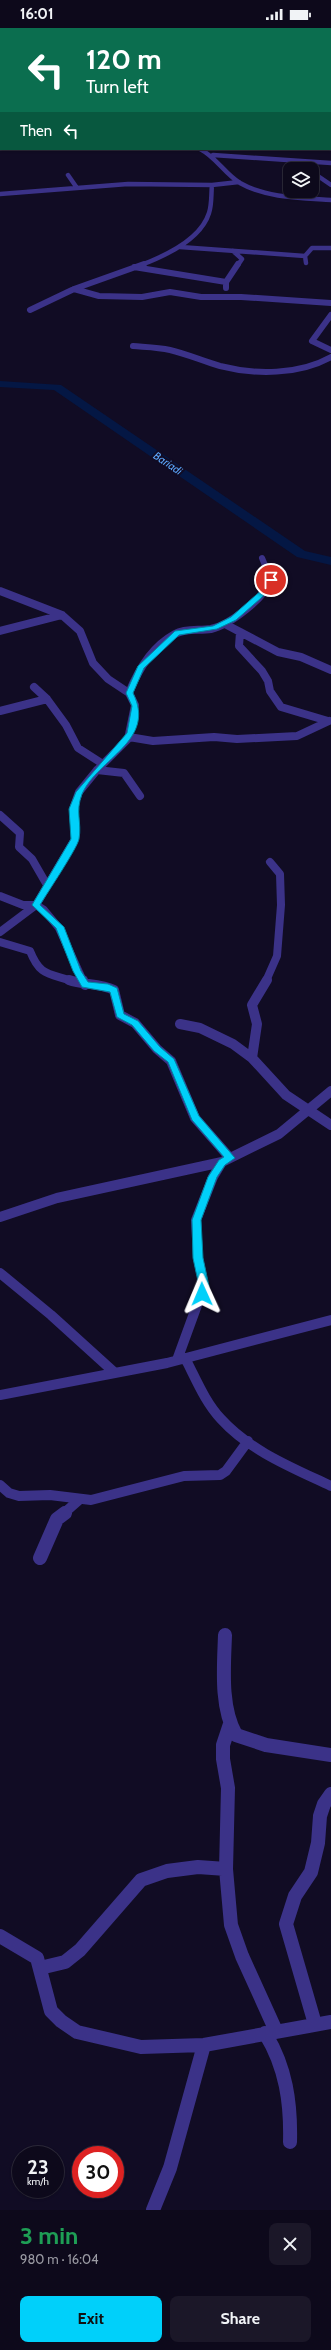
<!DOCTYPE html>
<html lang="en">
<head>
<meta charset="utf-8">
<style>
  body { margin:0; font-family:Cabin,sans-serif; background:#1b1728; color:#f1f3f6; height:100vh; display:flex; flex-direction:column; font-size:15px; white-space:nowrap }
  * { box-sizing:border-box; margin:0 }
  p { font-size:13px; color:#9a9aa3 }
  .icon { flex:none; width:22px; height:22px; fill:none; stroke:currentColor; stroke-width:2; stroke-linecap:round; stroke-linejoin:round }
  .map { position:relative; height:2182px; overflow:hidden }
  .side { display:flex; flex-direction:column; background:#0d091b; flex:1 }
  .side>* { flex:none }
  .guide { position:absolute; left:0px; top:0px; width:331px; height:122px; box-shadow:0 1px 3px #0004,0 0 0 1px #2d2a3a; background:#0b6e4f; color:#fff; overflow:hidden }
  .controls { position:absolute; left:283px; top:134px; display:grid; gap:8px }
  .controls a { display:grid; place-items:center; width:36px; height:36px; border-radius:8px; background:#0d091b; box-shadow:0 1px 3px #0004,0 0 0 1px #2d2a3a; font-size:20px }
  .speed { position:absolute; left:12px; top:2118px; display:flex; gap:8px; font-size:20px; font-weight:700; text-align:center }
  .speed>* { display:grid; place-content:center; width:52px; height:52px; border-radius:50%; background:#0d091b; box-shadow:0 1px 3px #0004,0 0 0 1px #2d2a3a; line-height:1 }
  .speed small { font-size:10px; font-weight:400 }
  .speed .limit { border:6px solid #d22; background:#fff; color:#111 }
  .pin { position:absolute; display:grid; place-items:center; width:34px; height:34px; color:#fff; margin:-17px; border:2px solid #fff; border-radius:50%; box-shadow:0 1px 4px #0007 }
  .me { position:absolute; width:44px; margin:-22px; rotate:359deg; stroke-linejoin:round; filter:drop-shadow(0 0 3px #0008) }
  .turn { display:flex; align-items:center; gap:14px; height:84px; padding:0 20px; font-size:18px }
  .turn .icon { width:52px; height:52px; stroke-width:2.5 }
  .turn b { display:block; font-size:28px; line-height:34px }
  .then { display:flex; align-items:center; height:38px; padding:0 20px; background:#0003; gap:8px; font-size:15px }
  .round { display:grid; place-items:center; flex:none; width:42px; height:42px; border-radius:8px; background:#1b1728 }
  .headline { display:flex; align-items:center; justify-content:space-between; height:68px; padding:0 20px }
  h1 { font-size:24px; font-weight:700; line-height:30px; color:#1e9e55 }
  .cta { display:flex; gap:8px; margin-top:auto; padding:8px 20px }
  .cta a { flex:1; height:46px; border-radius:8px; background:#00d0fa; color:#111; font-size:16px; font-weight:700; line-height:46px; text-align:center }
  .cta a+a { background:#1b1728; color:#f1f3f6 }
  .status { display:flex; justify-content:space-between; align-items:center; height:28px; padding:0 20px; background:#0d091b; direction:ltr }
  .status svg { height:11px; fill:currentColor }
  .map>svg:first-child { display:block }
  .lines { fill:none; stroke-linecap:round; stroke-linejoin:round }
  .river { fill:#041744; fill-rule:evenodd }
  .minor-far4 { stroke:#3b3288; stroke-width:4.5 }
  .minor-far3 { stroke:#3b3288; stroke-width:6 }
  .minor-far2 { stroke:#3b3288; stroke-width:8 }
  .minor-far1 { stroke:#3b3288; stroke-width:10 }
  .minor { stroke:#3b3288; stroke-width:14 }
  .route { fill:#00d0fa; stroke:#0087a2 }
  .labels { text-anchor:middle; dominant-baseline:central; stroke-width:4; stroke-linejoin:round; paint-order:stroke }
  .far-water-label { font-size:11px; font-style:italic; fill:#5da9ff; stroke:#110c24 }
</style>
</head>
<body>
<div class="status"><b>16:01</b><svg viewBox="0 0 49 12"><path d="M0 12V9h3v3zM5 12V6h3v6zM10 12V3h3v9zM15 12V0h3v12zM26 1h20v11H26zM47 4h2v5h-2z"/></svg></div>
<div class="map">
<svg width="331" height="2182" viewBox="0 0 331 2182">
  <rect width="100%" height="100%" fill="#110c24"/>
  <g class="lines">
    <path class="river" d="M0,353L61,357L305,523L331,529V537L297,529L54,362L0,359Z"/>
    <path class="minor-far4" d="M200,121C216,129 225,146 240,155C266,170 302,170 331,172
      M213,127L331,135
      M314,134L315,146L331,157
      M68,147L77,160
      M0,166L128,156L212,157L239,154
      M180,219L305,228
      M233,223L242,231L238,237
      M306,235L305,228L312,220H331
      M141,237C165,228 201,211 209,185C212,176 211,166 212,157"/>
    <path class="minor-far3" d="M134,239L226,254
      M226,260V254L238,236
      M74,261L99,268L142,269L170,264L201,269H241L331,275
      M30,282L74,261L144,236
      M331,287L312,313L331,322
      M133,318C145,319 158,319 170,322C187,326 203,333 220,338C255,347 299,347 331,329
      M262,530L269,547"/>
    <path class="minor-far2" d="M0,563L62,587L80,603L93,635L108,651L129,665L135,677L128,711L97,742L79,764L73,781L75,811L36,877L0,904
      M225,596L278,624L301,629L331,642
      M0,603L62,587
      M240,604L239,618L262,643L268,653L270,663L281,679L328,693
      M34,659L47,671L66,697L78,720L103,736
      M129,665C138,642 153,618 175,606C186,600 199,603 211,601C230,597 264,570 271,552L269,546
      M0,683L47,671
      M129,709L153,713L214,709L237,711L297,708L329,693
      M97,742L124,745L140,768
      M0,787L20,805L19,819L32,831L47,857
      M0,868L23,877H36L44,882L59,900L83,953
      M0,914L30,923C40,948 48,945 72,953
      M266,953L277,928L281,877L280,846L270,834"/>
    <path class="minor-far1" d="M69,952C83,957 100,955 114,962L120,987L135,995L157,1021L171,1033L195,1090L230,1130
      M83,952L85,957
      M180,996L200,1000L233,1016L252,1030L286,1067L331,1097
      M252,1030L257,996L252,977L267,952
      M0,1189L57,1170L222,1134L279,1106L331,1063
      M0,1245L51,1287L115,1345
      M185,1330C196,1351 205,1374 221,1391C250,1423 293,1440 331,1458
      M177,1332L204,1258L198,1230L196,1192L213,1149L222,1134
      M0,1367L167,1335L331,1292
      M0,1457L9,1465L19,1468L50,1467L91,1472L184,1448L220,1447L226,1443L248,1413
      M63,1486L79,1472"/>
    <path class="minor" d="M40,1530L57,1491L65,1485
      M225,1607C224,1638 220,1679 236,1707L266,1717L331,1727
      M230,1696L223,1717V1731L228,1760L226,1841L231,1897L242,1928L276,2003
      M0,1908L37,1930L51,1983L61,1993L77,2004L141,2019L204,2017L331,1994
      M40,1940L65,1934L80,1922L141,1852L167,1843L198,1839L226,1841
      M315,1996L286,1896L295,1868L311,1844L318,1815L320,1788L324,1776L331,1766
      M265,2005C286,2039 291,2075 290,2114
      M153,2182L170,2140L204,2017"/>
  </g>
  <path class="route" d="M269,550L274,552L269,563L236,592L217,601L179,607L144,640L133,665C157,713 98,730 82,766C75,784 82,794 79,811C77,821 47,865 40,877L64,899L81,943L88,954L108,956L117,960L124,986L138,993L160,1019L174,1031L199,1088L235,1130L225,1137L217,1149L201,1192L203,1230L209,1258L206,1269L202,1270L197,1266L199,1258L193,1230L192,1192L208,1149L219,1132L224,1129L192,1092L168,1034L154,1023L132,997L117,989L110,964L82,959L73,943L56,900L32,877L71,811L69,781L76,764L127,705L132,678L126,665L138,638L175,603L213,598L231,589L264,560Z"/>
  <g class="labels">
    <g class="far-water-label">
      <text transform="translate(168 435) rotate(34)">Bariadi</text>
    </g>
  </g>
</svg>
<div class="controls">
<a><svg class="icon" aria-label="layers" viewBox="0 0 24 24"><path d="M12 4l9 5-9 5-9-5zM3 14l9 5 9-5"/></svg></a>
</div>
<div class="speed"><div>23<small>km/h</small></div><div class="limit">30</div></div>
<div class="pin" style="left:271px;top:552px;background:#d93025"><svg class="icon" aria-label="arrive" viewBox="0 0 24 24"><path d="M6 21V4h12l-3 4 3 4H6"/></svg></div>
<svg class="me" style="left:202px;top:1266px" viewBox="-20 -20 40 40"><path d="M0-17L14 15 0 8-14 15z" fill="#00d0fa" stroke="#fff" stroke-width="4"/></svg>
<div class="guide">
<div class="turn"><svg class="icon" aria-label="left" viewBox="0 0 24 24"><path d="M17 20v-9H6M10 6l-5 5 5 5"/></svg><div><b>120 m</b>Turn left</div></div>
<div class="then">Then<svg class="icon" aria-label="left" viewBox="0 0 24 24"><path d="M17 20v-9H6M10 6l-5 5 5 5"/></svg></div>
</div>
</div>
<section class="side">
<div class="headline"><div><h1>3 min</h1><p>980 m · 16:04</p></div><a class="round"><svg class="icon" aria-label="close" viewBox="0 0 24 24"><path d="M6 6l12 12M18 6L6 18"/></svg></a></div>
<div class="cta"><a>Exit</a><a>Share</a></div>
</section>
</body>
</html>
